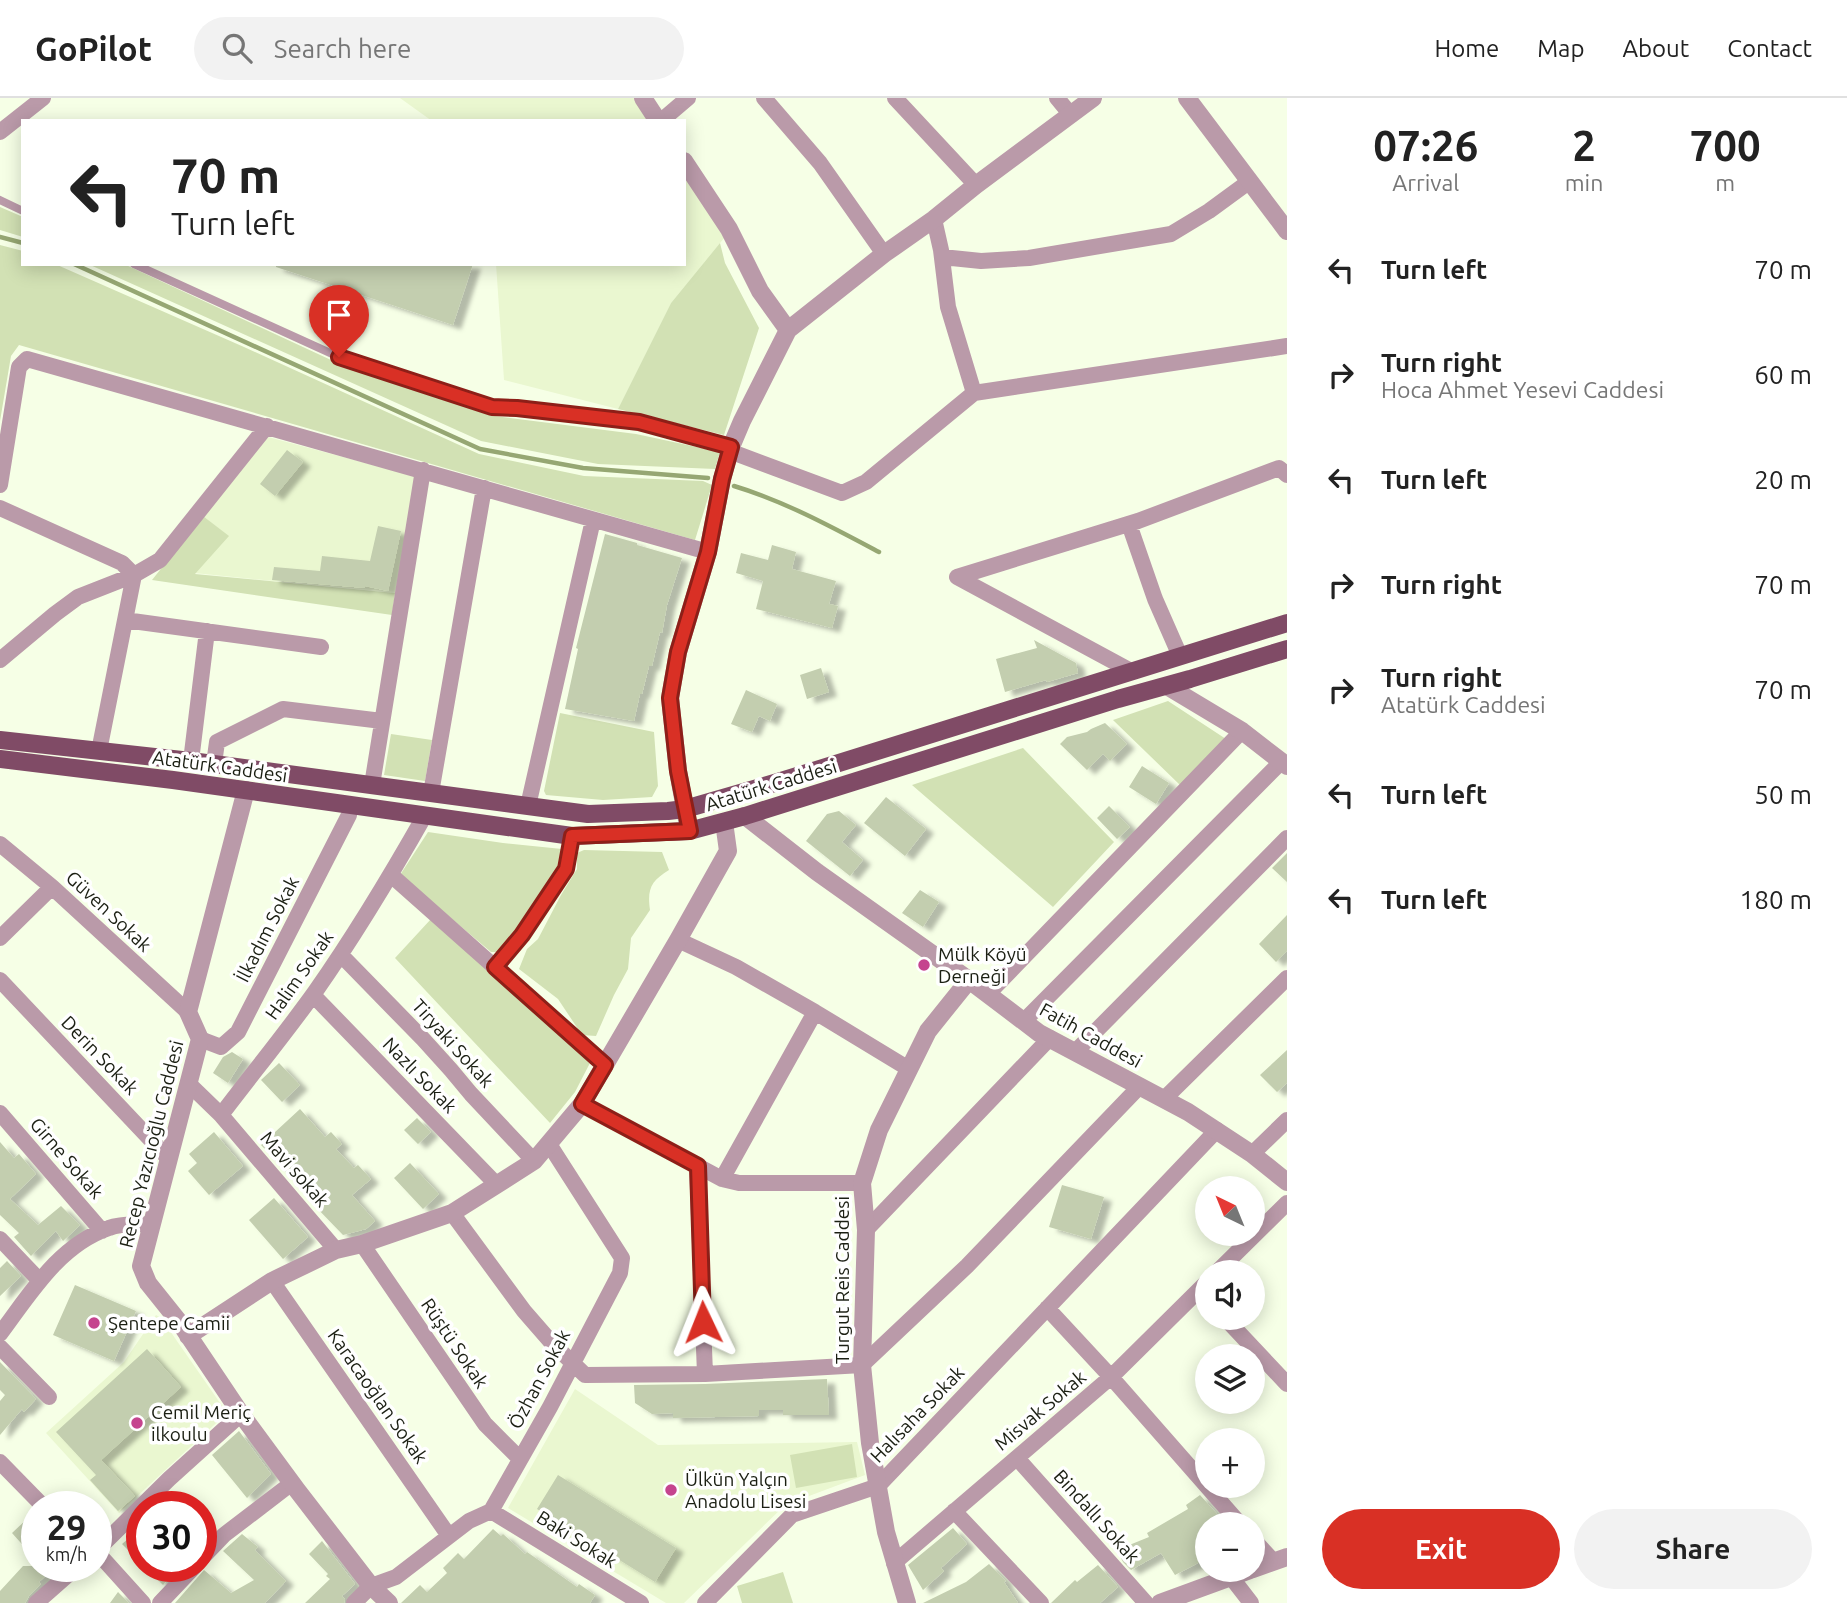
<!DOCTYPE html>
<html lang="en">
<head>
<meta charset="utf-8">
<style>
  body { margin:0; font-family:Ubuntu,sans-serif; background:#f2f2f2; color:#222; height:100vh; display:flex; flex-direction:column; font-size:26px; white-space:nowrap }
  * { box-sizing:border-box; margin:0 }
  p { font-size:23px; color:#767676 }
  .icon { flex:none; width:38px; height:38px; fill:none; stroke:currentColor; stroke-width:2; stroke-linecap:round; stroke-linejoin:round }
  .map { position:relative; flex:1; overflow:hidden }
  .details { display:flex; flex-direction:column; background:#fff; width:560px }
  .details>* { flex:none }
  .top-card { position:absolute; left:21px; top:21px; width:665px; height:147px; border-radius:0px; box-shadow:0 4px 18px #0003; background:#fff; color:#222; overflow:hidden }
  .needle { width:46px; rotate:317deg }
  .buttons { position:absolute; left:1195px; top:1078px; display:grid; gap:14px }
  .buttons a { display:grid; place-items:center; width:70px; height:70px; border-radius:50%; background:#fff; box-shadow:0 4px 18px #0003; font-size:35px }
  .speed { position:absolute; left:21px; top:1393px; display:flex; gap:14px; font-size:35px; font-weight:700; text-align:center }
  .speed>* { display:grid; place-content:center; width:91px; height:91px; border-radius:50%; background:#fff; box-shadow:0 4px 18px #0003; line-height:1 }
  .speed small { font-size:18px; font-weight:400 }
  .speed .limit { border:10px solid #d22; background:#fff; color:#111 }
  .pin { position:absolute; display:grid; place-items:center; width:60px; height:60px; color:#fff; margin:-72px -30px; border-radius:50% 50% 50% 0; rotate:-45deg; box-shadow:0 0 7px #0007 }
  .pin .icon { rotate:45deg }
  .me { position:absolute; width:77px; margin:-38px; rotate:358deg; stroke-linejoin:round; filter:drop-shadow(0 0 5px #0008) }
  .turn { display:flex; align-items:center; gap:24px; height:147px; padding:0 35px; font-size:32px }
  .turn .icon { width:91px; height:91px; stroke-width:2.5 }
  .turn b { display:block; font-size:49px; line-height:60px }
  .eta { display:flex; justify-content:space-evenly; align-items:center; height:119px; text-align:center }
  .eta b { font-size:42px; font-weight:600; line-height:49px }
  .primary-button { display:flex; gap:14px; margin-top:auto; padding:14px 35px }
  .primary-button a { flex:1; height:80px; border-radius:42px; background:#d93025; color:#fff; font-size:28px; font-weight:600; line-height:80px; text-align:center }
  .primary-button a+a { background:#f2f2f2; color:#222 }
  ul { padding:0; list-style:none }
  li { display:flex; align-items:center; gap:21px; height:105px; padding:0 35px }
  li div { flex:1 }
  li b { display:block; font-size:26px }
  li em { font-style:normal }
  header { display:flex; align-items:center; gap:42px; box-sizing:border-box; height:98px; padding:0 35px; background:#fff; border-bottom:2px solid #e0e0e0 }
  header strong { font-size:33px }
  nav { display:flex; gap:38px; margin-inline-start:auto; font-size:24px }
  .search { width:490px; height:63px; background:#f2f2f2; display:flex; align-items:center; gap:18px; box-sizing:border-box; padding:0 24px; border-radius:38px; color:#767676; font-size:26px }
  main { display:flex; flex:1; min-height:0 }
  .map>svg:first-child { display:block }
  .built { fill:#eaf7d0 }
  .green { fill:#d2e1b4 }
  .lines { fill:none; stroke-linecap:round; stroke-linejoin:round }
  .stream { stroke:#96a773; stroke-width:4.5 }
  .building { fill:#c3ceaf; filter:url(#shadow) }
  .service { stroke:#ba9aa9; stroke-width:8 }
  .minor { stroke:#ba9aa9; stroke-width:16 }
  .tertiary { stroke:#ba9aa9; stroke-width:18 }
  .primary { stroke:#804b66; stroke-width:18 }
  .route-casing { stroke:#8d1f18; stroke-width:18 }
  .route { stroke:#d93025; stroke-width:12 }
  .poi-dot { fill:#c5448e; stroke:#fff; stroke-width:2.5 }
  .labels { text-anchor:middle; dominant-baseline:central; stroke-width:7; stroke-linejoin:round; paint-order:stroke }
  .street-label { font-size:19px; fill:#1b1f13; stroke:#fff }
  .poi-label { font-size:19px; fill:#1b1f13; stroke:#fff; text-anchor:start }
</style>
</head>
<body>
<header>
<strong>GoPilot</strong>
<div class="search"><svg class="icon" aria-label="search" viewBox="0 0 24 24"><circle cx="10" cy="10" r="6"/><path d="M15 15l6 6"/></svg>Search here</div>
<nav><a>Home</a><a>Map</a><a>About</a><a>Contact</a></nav>
</header>
<main>
<div class="map">
<svg width="1287" height="1505" viewBox="0 0 1287 1505">
  <defs>
    <filter id="shadow"><feDropShadow dx="8" dy="4.5" stdDeviation="2" flood-color="#0004"/></filter>
  </defs>
  <rect width="100%" height="100%" fill="#f6ffe6"/>
  <path class="built" d="M400,0H643L657,23H432Z
    M684,69L725,139L671,205L618,311L504,282L496,166H684Z
    M268,339L418,379L395,495L194,475L228,438L203,418Z
    M156,1217L161,1220L227,1315L119,1415L46,1335L124,1264Z
    M575,1291L658,1347L857,1344L865,1377L785,1407L684,1505H666L508,1410Z"/>
  <path class="green" d="M0,109L23,119V139L0,132Z
    M720,145L725,165L759,230L724,337L618,311L671,205Z
    M0,147L23,153V166H55L244,249L479,356L584,378L703,383L712,387L695,442L19,247L11,258L0,323Z
    M88,166H124L331,262L495,318L636,336L720,354L715,371L598,366L481,343Z
    M203,418L229,438L195,476L395,495L392,517L152,482Z
    M1168,603L1226,641L1180,687L1113,622Z
    M560,615L654,634L658,688L652,699L603,702L546,697L544,693Z
    M391,636L432,642L425,683L384,677Z
    M1023,650L1114,744L1053,809L912,687Z
    M428,734L503,745L562,751L561,768L502,854H491L400,777Z
    M584,752L662,754L669,772C651,783 647,791 650,812L631,840L628,871L614,897L596,938L582,937L558,901L519,871L527,851L538,841L561,797L577,771V755Z
    M431,821L591,963L575,994L550,1025L395,860Z
    M852,1346L857,1379L796,1390L790,1357Z
    M783,1474L793,1505H742L737,1488Z"/>
  <g class="lines">
    <path class="stream" d="M0,139L23,145
      M74,166L480,351L583,370L708,380
      M734,388C784,403 832,429 879,454"/>
  </g>
  <path class="building" d="M276,166H473L453,227L276,169Z
    M287,352L303,364L275,398L260,386Z
    M378,428L401,433L388,493L365,488V490L272,482L274,469L320,473L322,458L370,463Z
    M605,436L637,445V447L682,460L667,507L662,535L660,534L652,568H649L642,596H640L634,623L565,611L578,551L576,550Z
    M772,447L796,454L792,471L836,483L829,506L838,508L832,530L756,511L763,483L736,475L741,455L768,462Z
    M1034,542L1076,565L1078,575L1047,584L1046,582L1005,594L996,561L1037,550Z
    M821,570L829,594L807,601L800,577Z
    M746,592L777,606L770,623L759,618L752,634L731,626Z
    M1105,625L1127,646L1110,663L1103,656L1087,672L1060,646L1067,639L1087,634L1091,631Z
    M1142,668L1169,685L1156,706L1129,689Z
    M886,699L926,731L905,758L864,725Z
    M1109,708L1130,729L1117,741L1097,720Z
    M839,713L856,727L842,744L863,762L850,778L806,743L827,716Z
    M1287,755V784L1272,770Z
    M920,792L939,804L923,829L902,815Z
    M1287,817V853L1276,864L1259,846Z
    M1287,952V985L1277,994L1260,977Z
    M232,954L243,961L228,985L213,975L223,959Z
    M279,965L300,987L282,1004L261,982Z
    M300,1011L325,1039L331,1034L342,1046L336,1051L354,1070L358,1067L371,1081L352,1097L375,1123L366,1131L343,1137L314,1107L315,1105L261,1047Z
    M417,1020L431,1034L418,1046L404,1032Z
    M214,1034L243,1068L209,1097L188,1073L197,1065L189,1056Z
    M0,1044L14,1060L19,1056L36,1076L10,1101L38,1127L61,1108L80,1127L63,1143L56,1133L31,1158L14,1139L19,1135L0,1117Z
    M410,1065L439,1096L423,1111L394,1080Z
    M1062,1087L1104,1099L1091,1141L1049,1129Z
    M274,1100L308,1139L283,1161L249,1122Z
    M7,1163L21,1178L0,1198V1170Z
    M75,1187L136,1213L114,1263L53,1237Z
    M147,1251L181,1289L101,1362L135,1398L118,1413L90,1382L96,1377L56,1334Z
    M0,1264L36,1301L24,1314L22,1311L0,1337V1303L5,1297L0,1292Z
    M827,1281L829,1317H783V1312H759V1318L673,1320V1315L652,1316L635,1305L634,1287L705,1286Z
    M239,1333L271,1376L247,1400L212,1357Z
    M558,1377L676,1450L655,1484L537,1411Z
    M1200,1397L1226,1426H1208V1457L1198,1461L1200,1464L1175,1477L1161,1455L1131,1472L1123,1464L1117,1452L1149,1439L1147,1435L1188,1411L1186,1407Z
    M28,1420L37,1428V1463L12,1435Z
    M142,1429V1466L122,1446Z
    M953,1430L967,1446L941,1470L944,1473L923,1492L908,1467Z
    M493,1431L501,1438L503,1436L525,1456L527,1454L577,1489L579,1486L595,1497L590,1505H401L420,1487L427,1494L447,1475L443,1470L458,1455L464,1461Z
    M242,1436L258,1449L255,1452L286,1483L265,1505H175L204,1472L231,1495L254,1482L223,1453Z
    M322,1443L355,1486L342,1498L345,1501L344,1505H305L330,1481L326,1478L328,1476L309,1456Z
    M989,1466L1006,1483L1004,1484L1018,1505H923L966,1484Z
    M1098,1467L1118,1489L1100,1505H1051L1075,1482L1077,1484Z
    M23,1468H56L39,1484L41,1486L29,1498L25,1505H0V1493Z
    M144,1468H180L163,1487Z
    M118,1494L129,1505H110Z"/>
  <g class="lines">
    <path class="service" d="M0,102L23,113
      M134,166L339,259L492,309L517,310L639,324L731,349"/>
    <path class="minor" d="M764,0L820,65L884,156
      M895,0L976,87
      M1057,0L1071,17
      M661,23L688,0
      M0,34L43,0
      M934,121L941,152L948,209L974,295
      M942,159L981,163L1029,160L1171,136L1209,113L1250,83
      M731,349L732,354L842,395L866,384L974,295L1287,248
      M0,387L19,269L27,261L708,454
      M0,410L122,465L134,477
      M1129,426L1155,501L1180,558
      M125,522L321,549
      M0,562L55,516L78,499L134,477L160,462L267,328
      M1131,573L957,479L1138,423L1279,370L1287,377
      M99,653L134,477
      M191,663L207,533
      M214,666L217,644L283,611L382,623
      M372,687L423,372
      M431,695L484,390
      M528,708L593,422
      M0,746L52,789L188,914
      M391,777L605,967
      M0,840L52,789
      M678,842L736,869L815,914L722,1081
      M341,857L423,941L451,972L471,996L534,1063
      M495,869L522,837L566,771L572,738
      M0,882L169,1061
      M988,896L1242,633
      M313,897L497,1087
      M815,914L909,971
      M1024,923L1281,664
      M200,941L221,949L238,934L349,717L350,707
      M1076,953L1287,740
      M189,986L221,1017C252,976 285,936 315,894C355,837 391,777 425,717
      M1164,1001L1287,880
      M582,1006L722,1081L739,1085H862
      M0,1015L102,1133
      M221,1017L336,1152
      M1252,1056L1287,1022
      M697,1067L705,1276
      M452,1115L524,1213L551,1244L585,1277L705,1276L862,1267L967,1168L1140,988
      M866,1132L1050,940
      M0,1141L40,1183
      M362,1146L485,1326L520,1361
      M1217,1174L1287,1105
      M272,1183L449,1438
      M1047,1210L1111,1279L1240,1426
      M1225,1220L1287,1286
      M0,1236C30,1196 59,1147 109,1130C121,1125 139,1127 152,1126
      M0,1249L49,1299
      M1017,1360L1146,1505
      M0,1364L44,1409
      M491,1413L641,1505
      M954,1413L1041,1505
      M1253,1441L1273,1463
      M96,1453L169,1381L241,1316
      M96,1453L143,1505
      M201,1461L224,1437L292,1385
      M894,1465L1111,1279L1208,1183
      M1231,1479L1251,1505
      M36,1505L78,1468
      M160,1505L195,1468
      M354,1505L371,1488L396,1479L469,1423L491,1413L550,1309L620,1175L622,1160L549,1046
      M705,1505L792,1417L878,1388L1217,1032"/>
    <path class="tertiary" d="M643,0L658,23
      M1187,0L1287,133
      M684,63L729,131L760,193L788,232
      M1167,588L1242,633L1287,668
      M246,692L188,914L200,941L141,1168L148,1185L180,1225L241,1316L297,1392L371,1488L389,1505
      M745,718L817,774L969,882L1039,935L1188,1014L1252,1056L1287,1084
      M689,733L678,673L670,600L678,554L708,454L722,381L731,349L742,323L788,232L884,156L934,121L976,87L1093,0
      M188,1238L272,1183L336,1152L362,1146L452,1115L534,1063L582,1006L678,842L728,753L724,724
      M1253,1471L1287,1459
      M907,1505L886,1434L870,1345L862,1267L866,1132L862,1085L879,1032L928,933L969,882
      M1160,1505L1250,1472"/>
    <path class="primary" d="M0,642L191,663L588,716L668,713L685,711L778,684L1287,525
      M0,661L173,682L572,738L689,733L745,718L1118,601L1190,581L1287,551"/>
  </g>
  <g class="lines">
    <g class="route-casing">
      <path id="route" d="M339,259L492,309L517,310L639,324L731,349L722,381L708,454L678,554L670,600L678,673L690,733L572,738L566,771L522,837L495,869L605,967L582,1006L698,1068L703,1224"/>
    </g>
    <use href="#route" class="route"/>
  </g>
  <g class="poi-dot">
    <circle cx="924" cy="867" r="7"/>
    <circle cx="94" cy="1225" r="7"/>
    <circle cx="137" cy="1325" r="7"/>
    <circle cx="671" cy="1392" r="7"/>
  </g>
  <g class="labels">
    <g class="street-label">
      <text transform="translate(220 668) rotate(8)">Atatürk Caddesi</text>
      <text transform="translate(771 687) rotate(-17)">Atatürk Caddesi</text>
      <text transform="translate(109 813) rotate(43)">Güven Sokak</text>
      <text transform="translate(267 831) rotate(-63)">İlkadım Sokak</text>
      <text transform="translate(299 877) rotate(-55)">Halim Sokak</text>
      <text transform="translate(1091 937) rotate(29)">Fatih Caddesi</text>
      <text transform="translate(453 945) rotate(48)">Tiryaki Sokak</text>
      <text transform="translate(100 957) rotate(46)">Derin Sokak</text>
      <text transform="translate(420 977) rotate(46)">Nazlı Sokak</text>
      <text transform="translate(151 1046) rotate(-76)">Recep Yazıcıoğlu Caddesi</text>
      <text transform="translate(67 1060) rotate(49)">Girne Sokak</text>
      <text transform="translate(295 1071) rotate(49)">Mavi sokak</text>
      <text transform="translate(842 1182) rotate(-90)">Turgut Reis Caddesi</text>
      <text transform="translate(455 1245) rotate(56)">Rüştü Sokak</text>
      <text transform="translate(539 1281) rotate(-62)">Özhan Sokak</text>
      <text transform="translate(378 1298) rotate(55)">Karacaoğlan Sokak</text>
      <text transform="translate(1040 1312) rotate(-40)">Misvak Sokak</text>
      <text transform="translate(917 1316) rotate(-46)">Halısaha Sokak</text>
      <text transform="translate(1097 1418) rotate(48)">Bindallı Sokak</text>
      <text transform="translate(577 1441) rotate(32)">Baki Sokak</text>
    </g>
    <g class="poi-label">
      <text x="938" y="856">Mülk Köyü<tspan x="938" dy="22">Derneği</tspan></text>
      <text x="108" y="1225">Şentepe Camii</text>
      <text x="151" y="1314">Cemil Meriç<tspan x="151" dy="22">ilkoulu</tspan></text>
      <text x="685" y="1381">Ülkün Yalçın<tspan x="685" dy="22">Anadolu Lisesi</tspan></text>
    </g>
  </g>
</svg>
<div class="buttons">
<a><svg class="needle" viewBox="-14 -14 28 28"><path d="M0-13l5 13h-10z" fill="#e53935"/><path d="M0 13l5-13h-10z" fill="#767676"/></svg></a>
<a><svg class="icon" aria-label="sound" viewBox="0 0 24 24"><path d="M4 9h4l5-4v14l-5-4H4zM17 9q2 3 0 6"/></svg></a>
<a><svg class="icon" aria-label="layers" viewBox="0 0 24 24"><path d="M12 4l9 5-9 5-9-5zM3 14l9 5 9-5"/></svg></a>
<a>+</a>
<a>−</a>
</div>
<div class="speed"><div>29<small>km/h</small></div><div class="limit">30</div></div>
<div class="pin" style="left:339px;top:259px;background:#d93025"><svg class="icon" aria-label="arrive" viewBox="0 0 24 24"><path d="M6 21V4h12l-3 4 3 4H6"/></svg></div>
<svg class="me" style="left:703px;top:1224px" viewBox="-20 -20 40 40"><path d="M0-17L14 15 0 8-14 15z" fill="#d93025" stroke="#fff" stroke-width="4"/></svg>
<div class="top-card">
<div class="turn"><svg class="icon" aria-label="left" viewBox="0 0 24 24"><path d="M17 20v-9H6M10 6l-5 5 5 5"/></svg><div><b>70 m</b>Turn left</div></div>
</div>
</div>
<section class="details">
<div class="eta">
<div><b>07:26</b><p>Arrival</p></div>
<div><b>2</b><p>min</p></div>
<div><b>700</b><p>m</p></div>
</div>
<ul>
<li><svg class="icon" aria-label="left" viewBox="0 0 24 24"><path d="M17 20v-9H6M10 6l-5 5 5 5"/></svg><div><b>Turn left</b></div><em>70 m</em></li>
<li><svg class="icon" aria-label="right" viewBox="0 0 24 24"><path d="M7 20v-9h11M14 6l5 5-5 5"/></svg><div><b>Turn right</b><p>Hoca Ahmet Yesevi Caddesi</p></div><em>60 m</em></li>
<li><svg class="icon" aria-label="left" viewBox="0 0 24 24"><path d="M17 20v-9H6M10 6l-5 5 5 5"/></svg><div><b>Turn left</b></div><em>20 m</em></li>
<li><svg class="icon" aria-label="right" viewBox="0 0 24 24"><path d="M7 20v-9h11M14 6l5 5-5 5"/></svg><div><b>Turn right</b></div><em>70 m</em></li>
<li><svg class="icon" aria-label="right" viewBox="0 0 24 24"><path d="M7 20v-9h11M14 6l5 5-5 5"/></svg><div><b>Turn right</b><p>Atatürk Caddesi</p></div><em>70 m</em></li>
<li><svg class="icon" aria-label="left" viewBox="0 0 24 24"><path d="M17 20v-9H6M10 6l-5 5 5 5"/></svg><div><b>Turn left</b></div><em>50 m</em></li>
<li><svg class="icon" aria-label="left" viewBox="0 0 24 24"><path d="M17 20v-9H6M10 6l-5 5 5 5"/></svg><div><b>Turn left</b></div><em>180 m</em></li>
</ul>
<div class="primary-button"><a>Exit</a><a>Share</a></div>
</section>
</main>
</body>
</html>
